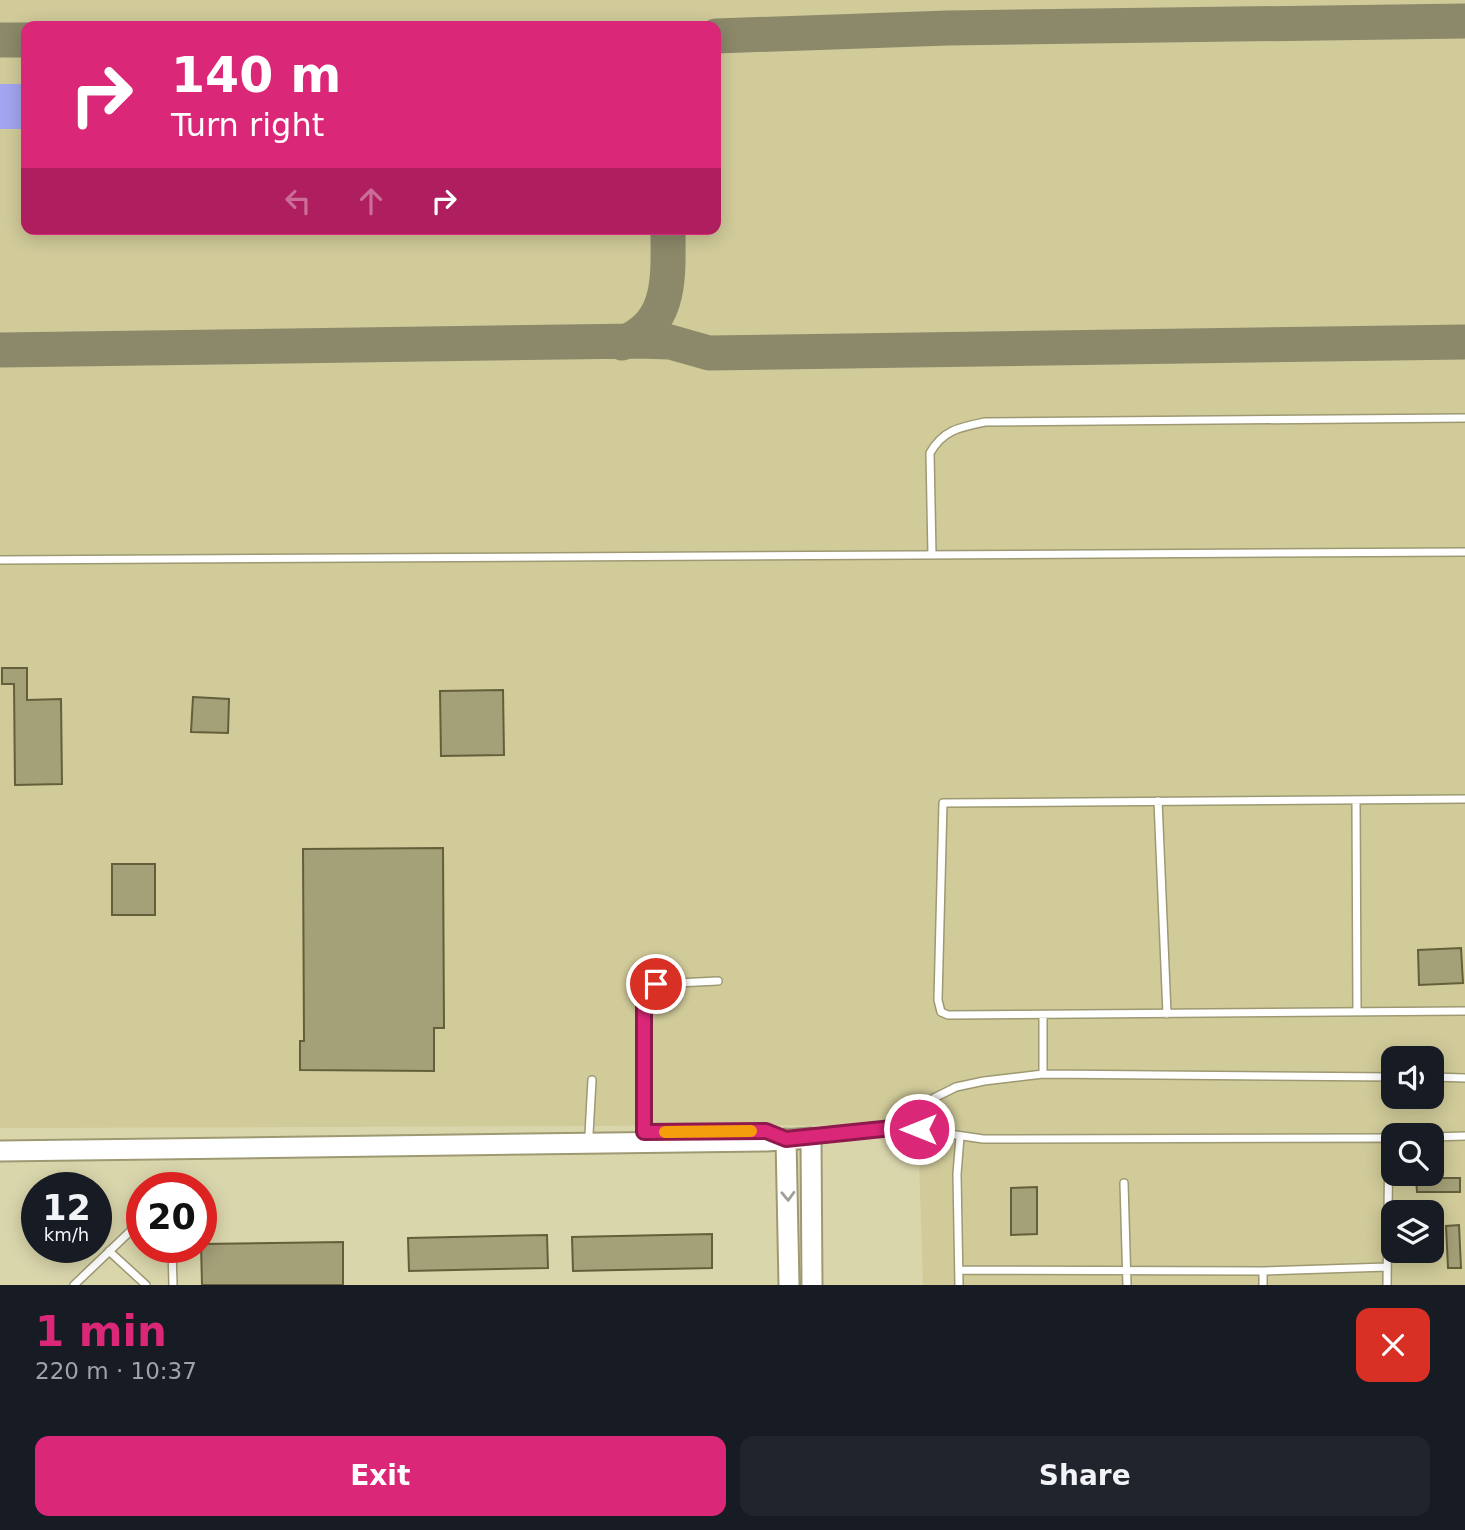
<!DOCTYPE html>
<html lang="en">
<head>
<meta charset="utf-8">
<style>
  body { margin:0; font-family:"DejaVu Sans",sans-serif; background:#20242c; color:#f1f3f6; height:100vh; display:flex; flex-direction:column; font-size:26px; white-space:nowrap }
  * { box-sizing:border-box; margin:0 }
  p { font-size:23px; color:#9ea1a6 }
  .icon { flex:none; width:38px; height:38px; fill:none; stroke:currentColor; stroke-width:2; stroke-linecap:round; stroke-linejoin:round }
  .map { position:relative; height:1285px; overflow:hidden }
  .side { display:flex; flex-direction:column; background:#171b24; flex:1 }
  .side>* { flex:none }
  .hud { position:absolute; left:21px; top:21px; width:700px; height:214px; border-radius:14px; box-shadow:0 4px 18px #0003; background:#db2777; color:#fff; overflow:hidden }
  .fabs { position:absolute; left:1381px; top:1046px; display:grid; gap:14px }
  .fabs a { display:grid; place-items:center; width:63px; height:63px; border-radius:14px; background:#171b24; box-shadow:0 4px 18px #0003; font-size:35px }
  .speed { position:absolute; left:21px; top:1172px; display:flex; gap:14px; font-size:35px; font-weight:700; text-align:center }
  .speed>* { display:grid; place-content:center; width:91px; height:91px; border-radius:50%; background:#171b24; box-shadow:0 4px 18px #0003; line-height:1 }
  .speed small { font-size:18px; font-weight:400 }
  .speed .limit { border:10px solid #d22; background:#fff; color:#111 }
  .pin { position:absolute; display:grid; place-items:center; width:60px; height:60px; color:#fff; margin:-30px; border:4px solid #fff; border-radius:50%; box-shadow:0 2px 7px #0007 }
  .me { position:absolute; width:77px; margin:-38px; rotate:270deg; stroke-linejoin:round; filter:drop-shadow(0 0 5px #0008) }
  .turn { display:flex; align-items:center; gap:24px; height:147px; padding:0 35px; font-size:32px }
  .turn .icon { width:91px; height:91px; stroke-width:2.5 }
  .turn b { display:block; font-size:49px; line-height:60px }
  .lanes { display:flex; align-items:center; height:66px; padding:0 35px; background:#0003; justify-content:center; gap:35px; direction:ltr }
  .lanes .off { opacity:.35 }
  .round { display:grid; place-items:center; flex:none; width:74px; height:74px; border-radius:14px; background:#20242c }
  .head { display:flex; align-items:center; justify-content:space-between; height:119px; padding:0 35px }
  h1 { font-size:42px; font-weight:700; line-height:52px; color:#db2777 }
  .action { display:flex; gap:14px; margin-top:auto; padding:14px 35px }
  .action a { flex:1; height:80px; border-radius:14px; background:#db2777; color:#fff; font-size:28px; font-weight:700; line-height:80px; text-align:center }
  .action a+a { background:#20242c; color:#f1f3f6 }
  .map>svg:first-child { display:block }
  .built { fill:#d1cb9a; fill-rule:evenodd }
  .green { fill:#a3a5f0 }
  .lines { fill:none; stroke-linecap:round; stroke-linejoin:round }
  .taxiway { stroke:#8c896a; stroke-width:35 }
  .building { fill:#a4a078; stroke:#645f3a; stroke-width:2 }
  .lane-casing { stroke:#9d9972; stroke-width:10 }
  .secondary-casing { stroke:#9d9972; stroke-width:23 }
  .lane { stroke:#fff; stroke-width:7 }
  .secondary { stroke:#fff; stroke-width:19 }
  .oneway { stroke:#9f9e97 }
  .route-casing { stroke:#8e194d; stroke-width:18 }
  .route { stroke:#db2777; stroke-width:12 }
  .slow { stroke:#f59e0b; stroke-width:12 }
</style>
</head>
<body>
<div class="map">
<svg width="1465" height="1285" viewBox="0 0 1465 1285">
  <rect width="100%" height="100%" fill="#dad6ac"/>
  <path class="built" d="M0,0H1465V1285H923L917,1097L897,1120L878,1125L0,1128ZM26,26H716V229H26ZM1393,1059H1432V1097H1393ZM1393,1136H1432V1174H1393ZM1393,1213H1432V1251H1393Z"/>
  <path class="green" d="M0,84H26V129H0Z"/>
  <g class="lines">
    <path class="taxiway" d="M716,36L948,28L1465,21
      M0,40H26
      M622,343C673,325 668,275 668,229
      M0,350L639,341L670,342L709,353L1465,342"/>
  </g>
  <path class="building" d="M2,668H27V700L61,699L62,784L15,785L14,684H2Z
    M503,690L504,755L441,756L440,691Z
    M193,697L229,699L228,733L191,732Z
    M443,848L444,1028H434V1071L300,1070V1041H304L303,849Z
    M112,864H155V915H112Z
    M1461,948L1463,983L1419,985L1418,950Z
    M1416,1178H1460V1192H1417Z
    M1037,1187V1234L1011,1235V1188Z
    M1459,1225L1461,1268H1448L1446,1226Z
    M712,1234V1268L573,1271L572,1237Z
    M547,1235L548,1268L409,1271L408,1238Z
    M343,1242V1285H202L201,1244Z"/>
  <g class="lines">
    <g class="lane-casing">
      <path id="lane" d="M932,555L930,453C943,430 960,427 985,422L1465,418
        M0,560L1465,552
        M1465,799L943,803L938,1000L941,1012L948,1015L1465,1011
        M1356,800L1357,1012
        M1158,801L1167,1014
        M1043,1016V1074
        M1432,1077L1465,1078
        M902,1127L983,1139L1393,1138
        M644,1132V1002L647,989L656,984L718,981
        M589,1134L592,1080
        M812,1137L902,1127L934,1098L956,1087L984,1081L1043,1074L1393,1077
        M1432,1137L1465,1136
        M1124,1183L1127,1285
        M172,1248L173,1285
        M109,1251L146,1285
        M959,1270L1263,1271L1387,1267
        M1263,1271V1285
        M74,1285L142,1220
        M959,1285L957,1174L960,1137
        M1387,1285L1389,1138"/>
    </g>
    <g class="secondary-casing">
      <path id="secondary" d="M786,1139L789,1285
        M0,1151L766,1141L811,1138L812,1285"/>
    </g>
    <use href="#lane" class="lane"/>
    <use href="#secondary" class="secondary"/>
  </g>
  <defs><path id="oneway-chevron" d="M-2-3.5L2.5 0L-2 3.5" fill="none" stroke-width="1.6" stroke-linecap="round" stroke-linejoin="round" transform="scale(1.75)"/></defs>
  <use class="oneway" href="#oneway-chevron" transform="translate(788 1196) rotate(88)"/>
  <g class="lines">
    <g class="route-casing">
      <path id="route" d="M656,984L649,986L644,997V1132L766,1131L786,1139L902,1127L919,1129"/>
    </g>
    <use href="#route" class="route"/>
    <path class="slow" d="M665,1132L751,1131"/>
  </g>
</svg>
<div class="fabs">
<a><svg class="icon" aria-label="sound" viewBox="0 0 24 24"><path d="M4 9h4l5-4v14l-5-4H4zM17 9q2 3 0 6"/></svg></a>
<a><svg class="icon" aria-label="search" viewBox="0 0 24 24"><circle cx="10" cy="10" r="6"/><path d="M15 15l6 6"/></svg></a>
<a><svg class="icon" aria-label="layers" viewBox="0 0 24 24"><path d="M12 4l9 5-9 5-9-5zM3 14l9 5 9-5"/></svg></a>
</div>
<div class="speed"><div>12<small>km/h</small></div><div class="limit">20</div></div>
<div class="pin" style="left:656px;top:984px;background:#d93025"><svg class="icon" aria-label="arrive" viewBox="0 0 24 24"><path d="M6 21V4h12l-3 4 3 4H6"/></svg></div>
<svg class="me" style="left:919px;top:1129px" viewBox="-20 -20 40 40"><circle r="17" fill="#db2777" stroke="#fff" stroke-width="3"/><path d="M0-11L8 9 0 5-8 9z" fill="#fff"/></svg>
<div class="hud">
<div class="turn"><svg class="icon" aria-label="right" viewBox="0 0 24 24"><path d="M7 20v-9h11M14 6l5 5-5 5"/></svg><div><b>140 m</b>Turn right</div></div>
<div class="lanes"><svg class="icon off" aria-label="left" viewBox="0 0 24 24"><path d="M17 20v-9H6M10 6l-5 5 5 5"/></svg><svg class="icon off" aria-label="ahead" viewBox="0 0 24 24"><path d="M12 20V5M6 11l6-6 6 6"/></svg><svg class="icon" aria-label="right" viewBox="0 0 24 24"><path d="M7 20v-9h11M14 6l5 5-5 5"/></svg></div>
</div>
</div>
<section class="side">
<div class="head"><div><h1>1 min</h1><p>220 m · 10:37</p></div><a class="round" style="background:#d93025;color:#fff"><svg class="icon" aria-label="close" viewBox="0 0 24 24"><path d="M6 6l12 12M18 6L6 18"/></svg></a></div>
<div class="action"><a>Exit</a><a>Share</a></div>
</section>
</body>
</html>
